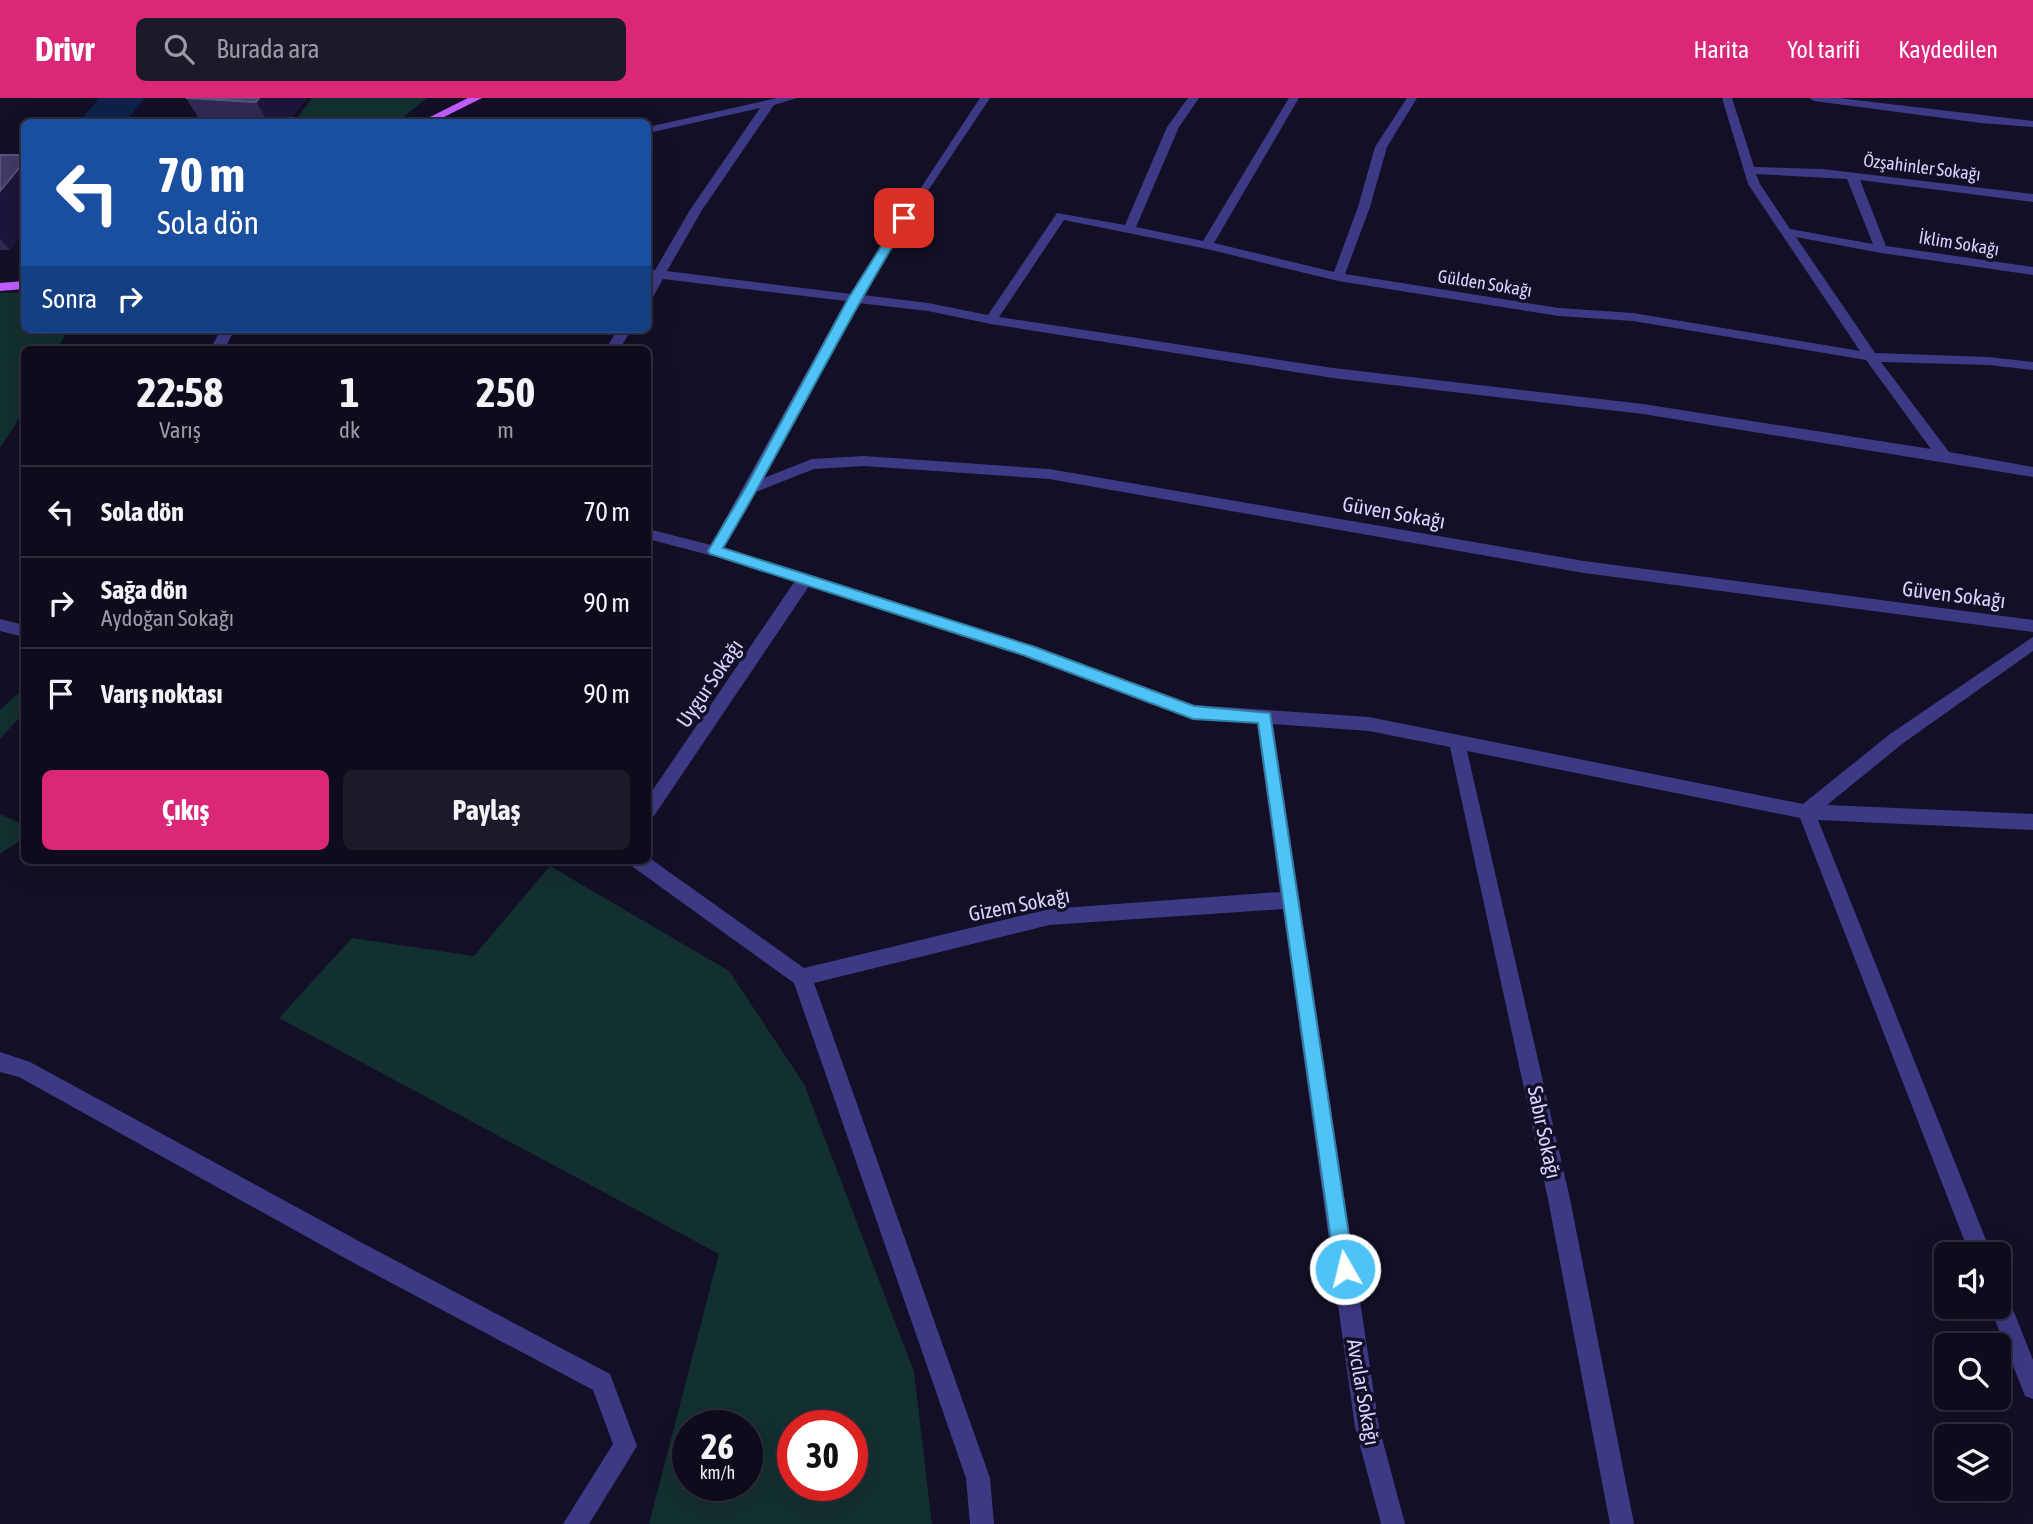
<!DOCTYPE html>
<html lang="tr">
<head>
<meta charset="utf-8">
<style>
  body { margin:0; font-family:"Asap Condensed",sans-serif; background:#1c1929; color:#f1f3f6; height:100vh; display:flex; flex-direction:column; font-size:26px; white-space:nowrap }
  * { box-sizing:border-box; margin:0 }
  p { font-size:23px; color:#9b9ba3 }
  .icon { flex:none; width:38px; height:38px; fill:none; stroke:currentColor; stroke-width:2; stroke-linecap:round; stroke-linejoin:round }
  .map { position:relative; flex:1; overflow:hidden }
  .drawer { position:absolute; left:21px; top:248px; width:630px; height:518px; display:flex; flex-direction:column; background:#0e0b1c; border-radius:10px; box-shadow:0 7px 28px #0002,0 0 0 2px #2e2b3b }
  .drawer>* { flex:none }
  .hud { position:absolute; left:21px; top:21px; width:630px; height:214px; border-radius:10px; box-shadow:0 7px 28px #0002,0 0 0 2px #2e2b3b; background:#1a4fa0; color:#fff; overflow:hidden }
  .buttons { position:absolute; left:1934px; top:1144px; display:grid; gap:14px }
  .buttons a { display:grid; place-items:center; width:77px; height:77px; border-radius:10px; background:#0e0b1c; box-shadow:0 7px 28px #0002,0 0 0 2px #2e2b3b; font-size:35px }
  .speed { position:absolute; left:672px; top:1312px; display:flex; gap:14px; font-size:35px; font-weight:700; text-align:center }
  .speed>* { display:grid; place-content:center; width:91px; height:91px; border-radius:50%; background:#0e0b1c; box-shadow:0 7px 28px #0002,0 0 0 2px #2e2b3b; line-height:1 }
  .speed small { font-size:18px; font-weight:400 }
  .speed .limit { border:10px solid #d22; background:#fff; color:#111 }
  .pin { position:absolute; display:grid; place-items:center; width:60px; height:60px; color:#fff; margin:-30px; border-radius:14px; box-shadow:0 4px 10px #0006 }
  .me { position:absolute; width:77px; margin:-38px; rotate:352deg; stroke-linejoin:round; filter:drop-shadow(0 0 5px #0008) }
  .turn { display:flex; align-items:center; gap:24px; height:147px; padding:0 21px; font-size:32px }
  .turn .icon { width:91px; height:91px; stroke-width:2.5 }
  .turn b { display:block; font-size:49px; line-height:60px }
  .then { display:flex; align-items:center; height:66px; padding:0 21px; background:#0003; gap:14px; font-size:26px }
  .eta { display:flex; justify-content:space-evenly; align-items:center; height:119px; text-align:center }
  .eta b { font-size:42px; font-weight:700; line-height:49px }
  .action { display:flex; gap:14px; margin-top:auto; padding:14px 21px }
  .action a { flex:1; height:80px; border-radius:10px; background:#db2777; color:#fff; font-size:28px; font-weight:700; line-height:80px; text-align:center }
  .action a+a { background:#1c1929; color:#f1f3f6 }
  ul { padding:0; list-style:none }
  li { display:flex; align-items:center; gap:21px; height:91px; padding:0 21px; border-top:2px solid #2e2b3b }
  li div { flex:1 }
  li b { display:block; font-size:26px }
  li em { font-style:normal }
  header { display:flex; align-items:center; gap:42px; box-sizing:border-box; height:98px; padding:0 35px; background:#db2777; color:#fff }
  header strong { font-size:33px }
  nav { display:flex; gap:38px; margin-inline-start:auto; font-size:24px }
  .search { width:490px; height:63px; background:#1c1929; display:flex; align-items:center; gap:18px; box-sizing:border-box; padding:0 24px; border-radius:10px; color:#9b9ba3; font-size:26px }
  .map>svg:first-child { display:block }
  .green { fill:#12302f; fill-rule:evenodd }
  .water { fill:#0c2248 }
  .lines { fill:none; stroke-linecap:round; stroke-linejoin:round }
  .minor { fill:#3d3a85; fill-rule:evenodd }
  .major { fill:#c25bff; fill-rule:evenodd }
  .wall { fill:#312854 }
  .shaded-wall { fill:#1d163a }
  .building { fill:#433a66; stroke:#5a527e; stroke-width:2 }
  .route { fill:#4fc3f7; stroke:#337fa1; stroke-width:2 }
  .labels { text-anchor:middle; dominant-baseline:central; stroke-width:7; stroke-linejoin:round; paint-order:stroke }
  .far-street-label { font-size:18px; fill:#d9d4ff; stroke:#130f26 }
  .street-label { font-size:21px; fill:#d9d4ff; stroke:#130f26 }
</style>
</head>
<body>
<header>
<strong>Drivr</strong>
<div class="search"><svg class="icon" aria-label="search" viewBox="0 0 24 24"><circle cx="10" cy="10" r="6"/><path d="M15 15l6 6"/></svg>Burada ara</div>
<nav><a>Harita</a><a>Yol tarifi</a><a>Kaydedilen</a></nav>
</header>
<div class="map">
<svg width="2033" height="1426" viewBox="0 0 2033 1426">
  <rect width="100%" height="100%" fill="#130f26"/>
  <path class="green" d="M312,0H427L397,24H294Z
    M24,194V231H68L57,252H24V313L0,350V195Z
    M24,590V619H20L0,641V612Z
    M0,716L24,727V740L0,756Z
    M550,768L729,873L804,986L914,1274L932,1426H649L719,1156L279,920L352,840L474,858ZM747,1328V1388H688V1328ZM852,1328V1388H793V1328Z"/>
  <path class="water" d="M99,0H145L125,24H79Z"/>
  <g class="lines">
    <path class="minor" d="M777,0H797L774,7L702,112L667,173L851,196L980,0H990L907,124L863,197L928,205L988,217L1057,115L1125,127L1167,29L1188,0H1199L1179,29L1136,129L1203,143L1289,0H1299L1214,145L1334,174L1358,109L1375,49L1407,0H1417L1387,49L1370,109L1345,176L1559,210L1633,215L1860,253L1748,86L1722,0H1732L1754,69L1822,71L2033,96V104L1860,82L1886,148L2033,169V177L1881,155L1796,139L1875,255L1989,259L2033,264V272L1989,267L1881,264L1949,354L2033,369V379L1643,316L1333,280L991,226L928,213L858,205L764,380L812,361L864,358L1049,371L1584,463L2033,522V534L1584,475L1049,381L864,368L814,371L756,394L724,450L1033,548L1194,607L1369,619L1803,706L1890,636L2033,539V553L1902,646L1827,707L2033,716V732L1818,722L1992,1157H1970L1800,720L1467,653L1570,1101L1634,1426H1610L1548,1101L1450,649L1369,633L1273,626L1379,1329L1405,1426H1381L1355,1329L1283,811L1049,827L814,885L990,1380L994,1426H970L966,1380L794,885L633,769L630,763H648V759L804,870L1049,811L1280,794L1257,625L1193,621L1022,557L809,488L654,718L648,720V699L795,483L740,465L648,441V431L711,447L846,203L663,181L653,199L648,200V186L651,179H648V171L655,172L690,112L760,10L648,35V29ZM1756,76L1847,81L1873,146L1790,131L1760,86ZM1064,122L1207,151L1338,183L1559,218L1633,223L1866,262L1931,351L1643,306L1333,270L999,219Z
      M1809,0H1839L2033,23V29L1981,25L1814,3Z
      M221,231H235L224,252H210Z
      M618,231H632L619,252H605Z
      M0,521L24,527V539L0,533Z
      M0,954L30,964L368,1148L610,1276L637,1348L589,1426H563L613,1346L593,1292L352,1164L19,979L0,974Z
      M1998,1191L2006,1194L2033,1262V1301L2025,1298L1990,1209H1998Z"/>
    <path class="major" d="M468,0H482L434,24H420Z
      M24,183V191L0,193V185Z"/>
  </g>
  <path class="wall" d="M186,0H307L288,24H201Z
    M0,57L10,152H0Z"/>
  <path class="shaded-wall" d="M259,0H307L288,24H268L256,4Z
    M24,64V134L10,152L0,141V93Z"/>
  <path class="building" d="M186,0H259L256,4Z
    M0,57H24V64L0,93Z"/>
  <path class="route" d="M904,116L910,120C843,227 788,341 723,450L1032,548L1194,608L1270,615L1354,1171L1352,1178L1345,1181L1338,1178L1335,1171L1258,625L1193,621L1023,557L710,456L708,453L746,389L848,201L899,120Z"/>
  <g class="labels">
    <g class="far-street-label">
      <text transform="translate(1922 69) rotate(7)">Özşahinler Sokağı</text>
      <text transform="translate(1959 145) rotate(9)">İklim Sokağı</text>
      <text transform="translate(1485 185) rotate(9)">Gülden Sokağı</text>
    </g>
    <g class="street-label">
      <text transform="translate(1394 414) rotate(10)">Güven Sokağı</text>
      <text transform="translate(1954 496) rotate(7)">Güven Sokağı</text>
      <text transform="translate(709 585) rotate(-56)">Uygur Sokağı</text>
      <text transform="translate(1019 806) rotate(-11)">Gizem Sokağı</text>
      <text transform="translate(1545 1034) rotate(78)">Sabır Sokağı</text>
      <text transform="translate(1364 1294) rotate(80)">Avcılar Sokağı</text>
    </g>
  </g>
</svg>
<div class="buttons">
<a><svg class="icon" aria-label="sound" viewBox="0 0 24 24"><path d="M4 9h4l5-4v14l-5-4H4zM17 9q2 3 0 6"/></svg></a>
<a><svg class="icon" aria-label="search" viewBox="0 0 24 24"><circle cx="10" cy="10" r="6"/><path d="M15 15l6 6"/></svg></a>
<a><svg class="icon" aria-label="layers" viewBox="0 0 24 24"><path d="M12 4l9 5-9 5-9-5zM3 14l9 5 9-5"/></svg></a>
</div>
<div class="speed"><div>26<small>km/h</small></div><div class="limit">30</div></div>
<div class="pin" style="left:904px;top:120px;background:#d93025"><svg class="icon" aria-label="arrive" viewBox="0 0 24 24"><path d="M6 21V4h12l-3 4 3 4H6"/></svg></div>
<svg class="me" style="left:1345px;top:1171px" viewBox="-20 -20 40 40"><circle r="17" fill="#4fc3f7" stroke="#fff" stroke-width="3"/><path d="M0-11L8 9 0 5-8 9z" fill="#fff"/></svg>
<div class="hud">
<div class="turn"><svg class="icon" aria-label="left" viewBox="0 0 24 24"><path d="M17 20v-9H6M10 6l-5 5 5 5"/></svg><div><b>70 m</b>Sola dön</div></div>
<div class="then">Sonra<svg class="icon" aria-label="right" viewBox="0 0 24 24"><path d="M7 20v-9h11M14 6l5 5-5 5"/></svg></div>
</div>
<section class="drawer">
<div class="eta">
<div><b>22:58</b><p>Varış</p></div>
<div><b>1</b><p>dk</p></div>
<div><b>250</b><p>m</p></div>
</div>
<ul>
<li><svg class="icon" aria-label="left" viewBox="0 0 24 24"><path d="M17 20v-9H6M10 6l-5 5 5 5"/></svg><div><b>Sola dön</b></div><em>70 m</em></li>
<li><svg class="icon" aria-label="right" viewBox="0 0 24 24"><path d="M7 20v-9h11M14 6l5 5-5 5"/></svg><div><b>Sağa dön</b><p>Aydoğan Sokağı</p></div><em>90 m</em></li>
<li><svg class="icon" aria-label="arrive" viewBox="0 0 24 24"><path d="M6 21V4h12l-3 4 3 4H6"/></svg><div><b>Varış noktası</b></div><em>90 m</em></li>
</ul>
<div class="action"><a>Çıkış</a><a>Paylaş</a></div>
</section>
</div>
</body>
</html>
